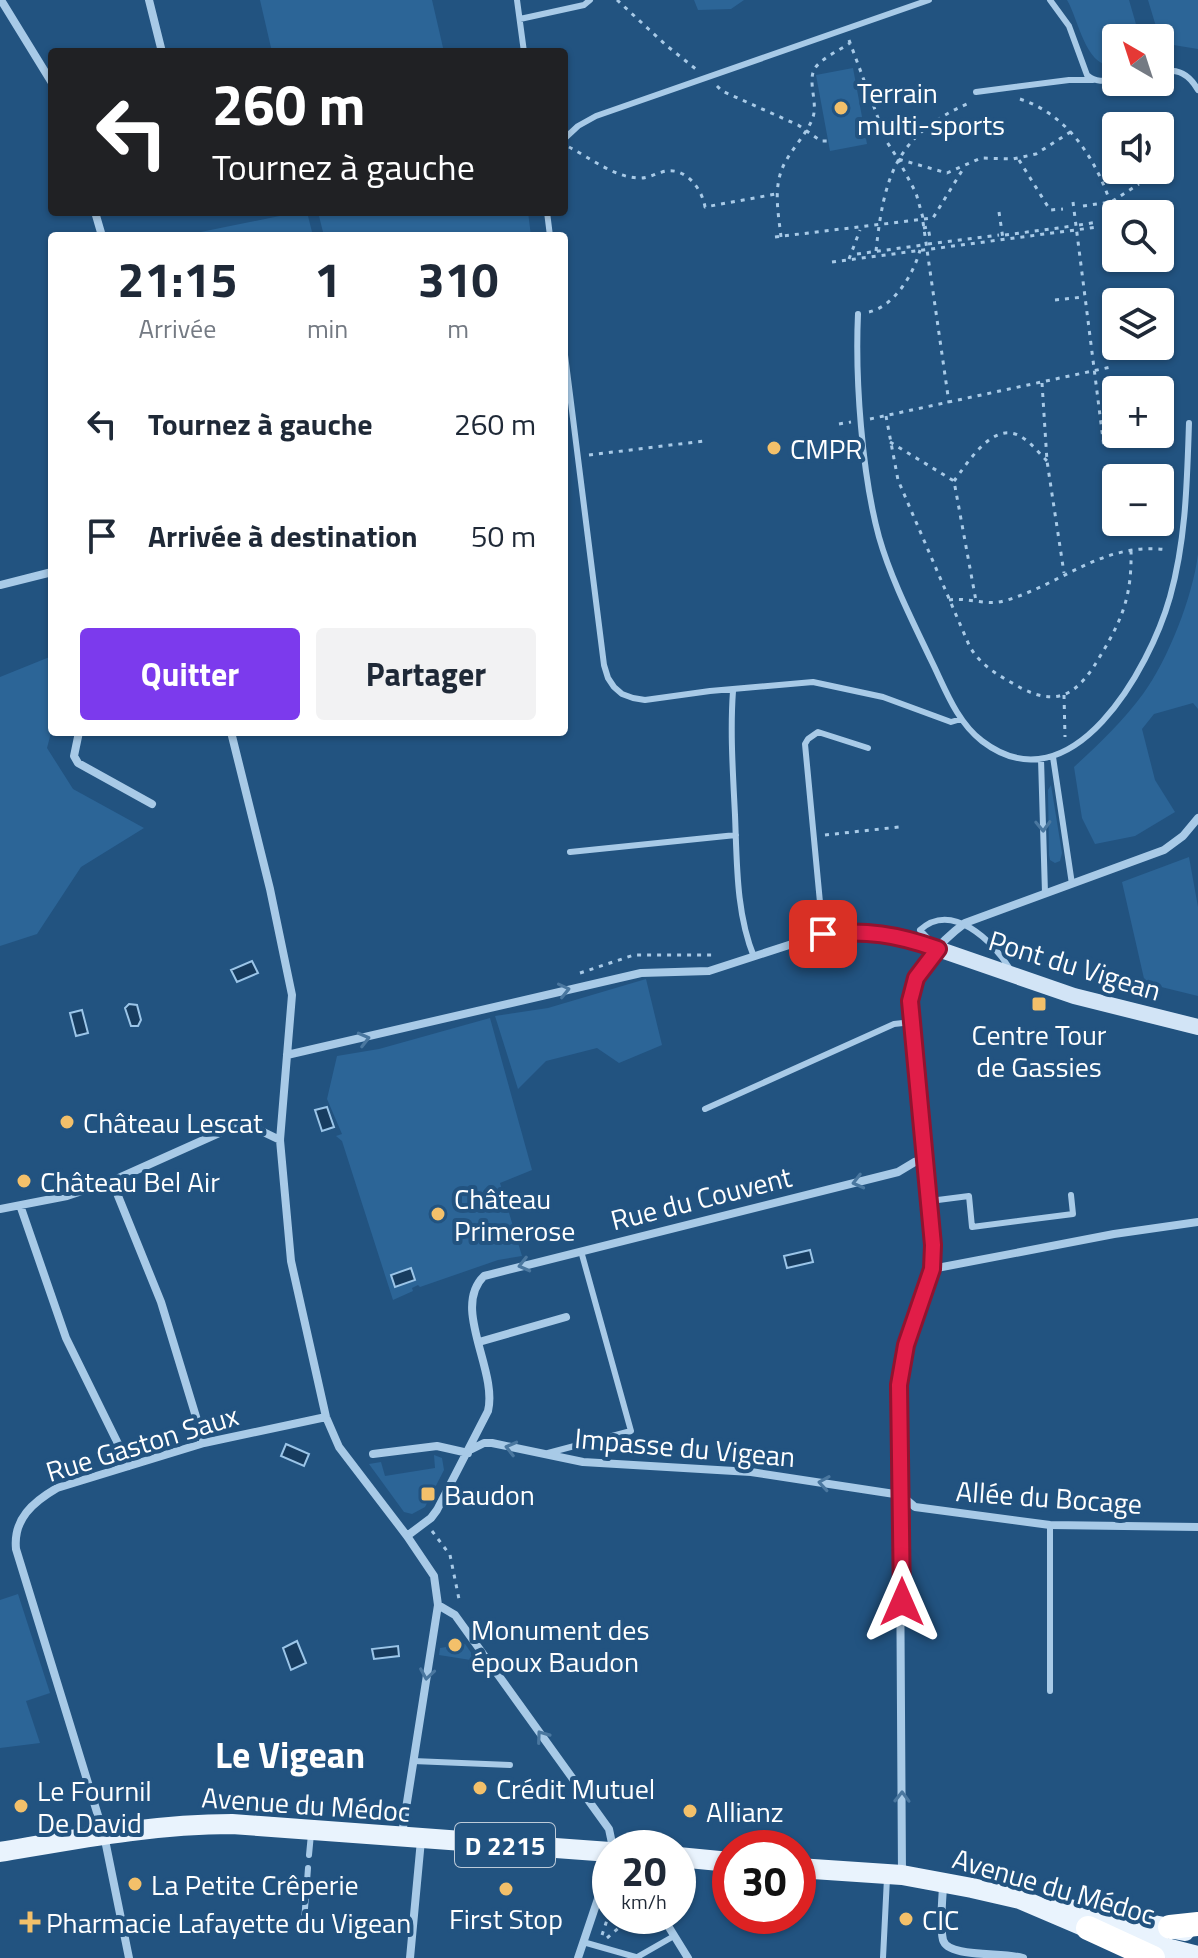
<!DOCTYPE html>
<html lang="fr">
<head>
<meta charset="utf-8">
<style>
  body { margin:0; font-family:"Titillium Web",sans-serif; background:#f2f2f3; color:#1f2937; height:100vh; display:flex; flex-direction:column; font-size:30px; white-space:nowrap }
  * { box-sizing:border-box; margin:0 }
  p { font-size:26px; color:#747a83 }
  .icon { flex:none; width:44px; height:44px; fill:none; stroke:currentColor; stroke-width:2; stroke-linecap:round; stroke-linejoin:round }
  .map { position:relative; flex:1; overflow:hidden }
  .panel { position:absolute; left:48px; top:232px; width:520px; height:504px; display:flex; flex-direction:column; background:#fff; border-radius:8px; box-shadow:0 2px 6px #0004 }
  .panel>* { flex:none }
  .top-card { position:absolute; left:48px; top:48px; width:520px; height:168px; border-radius:8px; box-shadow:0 2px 6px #0004; background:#202124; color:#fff; overflow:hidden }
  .needle { width:52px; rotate:321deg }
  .buttons { position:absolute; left:1102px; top:24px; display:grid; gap:16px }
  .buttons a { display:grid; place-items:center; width:72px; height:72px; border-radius:8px; background:#fff; box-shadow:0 2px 6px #0004; font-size:40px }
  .speed { position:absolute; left:592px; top:1830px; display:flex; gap:16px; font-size:40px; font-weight:700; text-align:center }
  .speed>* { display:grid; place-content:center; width:104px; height:104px; border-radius:50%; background:#fff; box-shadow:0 2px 6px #0004; line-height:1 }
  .speed small { font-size:20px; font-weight:400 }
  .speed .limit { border:12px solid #d22; background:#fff; color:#111 }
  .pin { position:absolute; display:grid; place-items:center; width:68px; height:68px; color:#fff; margin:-34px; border-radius:16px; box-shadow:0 4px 12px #0006 }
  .me { position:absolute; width:88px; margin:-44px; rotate:0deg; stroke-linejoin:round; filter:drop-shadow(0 0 6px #0008) }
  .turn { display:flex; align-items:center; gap:28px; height:168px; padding:0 32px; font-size:36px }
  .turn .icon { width:104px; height:104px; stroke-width:2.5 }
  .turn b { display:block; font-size:56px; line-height:68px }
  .eta { display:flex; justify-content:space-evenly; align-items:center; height:136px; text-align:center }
  .eta b { font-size:48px; font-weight:700; line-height:56px }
  .cta { display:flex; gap:16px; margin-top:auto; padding:16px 32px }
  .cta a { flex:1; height:92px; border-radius:8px; background:#7c3aed; color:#fff; font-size:32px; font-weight:700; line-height:92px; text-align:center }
  .cta a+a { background:#f2f2f3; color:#1f2937 }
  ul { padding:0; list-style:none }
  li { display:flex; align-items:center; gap:24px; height:112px; padding:0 32px }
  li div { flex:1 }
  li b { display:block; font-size:30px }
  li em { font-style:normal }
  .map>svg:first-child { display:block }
  .green { fill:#2c6597 }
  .water { fill:#173c5f; stroke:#9bc5e8; stroke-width:2 }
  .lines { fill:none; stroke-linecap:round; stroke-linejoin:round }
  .path { stroke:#a8cae7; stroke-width:3; stroke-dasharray:4 6; stroke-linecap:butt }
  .lane { stroke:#a8cae7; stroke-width:6 }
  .street { stroke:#a8cae7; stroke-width:8 }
  .secondary { stroke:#d2e4f6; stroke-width:16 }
  .primary { stroke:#e9f3fd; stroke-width:20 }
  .highway { stroke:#fff; stroke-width:24 }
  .oneway { stroke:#4a779f }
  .route-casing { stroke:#92132f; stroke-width:20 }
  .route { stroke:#e11d48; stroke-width:14 }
  .poi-dot { fill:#f3c06a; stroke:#225380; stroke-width:3 }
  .labels { text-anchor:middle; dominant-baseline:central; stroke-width:8; stroke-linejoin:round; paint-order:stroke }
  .shield { fill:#225380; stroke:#bdcbd9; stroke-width:2 }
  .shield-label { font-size:26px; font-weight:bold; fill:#fff }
  .poi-label { font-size:28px; fill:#fff; stroke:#225380; text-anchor:start }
  .street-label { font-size:28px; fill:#fff; stroke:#225380 }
  .district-label { font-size:36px; font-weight:bold; fill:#fff; stroke:#225380 }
</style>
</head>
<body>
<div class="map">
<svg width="1198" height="1958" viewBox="0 0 1198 1958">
  <rect width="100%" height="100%" fill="#225380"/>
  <path class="green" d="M260,0H432L444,52H272Z
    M694,0H744L731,9L698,10Z
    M1067,0H1129L1140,38H1116V65C1086,71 1079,20 1067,0Z
    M1148,0H1198V49L1161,43Z
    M853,68L867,144L830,151L816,75Z
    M299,212H307L313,236H181Z
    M318,212H528L531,236H324Z
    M1198,554V709L1193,703L1154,714L1142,729L1155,780L1175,812L1135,836L1095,844L1082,818L1074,767C1099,744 1123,721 1143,694C1168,660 1193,596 1198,554Z
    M52,656V729L47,748L73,789L144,828L81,867L37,934L0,946V677Z
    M1051,785L1062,853L1060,861L1055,863L1050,860L1049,855L1048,790Z
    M1189,857L1198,907V996L1145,983L1122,882Z
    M646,979L662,1045L619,1063L597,1048L546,1061L518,1089L495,1016L548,1008Z
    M490,1018L532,1170L500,1183L522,1256L498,1260L420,1287L418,1285L412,1288L413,1291L393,1300L342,1141L336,1136L342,1134L327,1099L337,1056L379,1049Z
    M434,1455L442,1458L444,1470L425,1507L412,1514L404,1512L369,1464L381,1462L385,1476L435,1468Z
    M18,1594L50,1693L26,1701L40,1743L0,1748V1600Z
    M465,1644L477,1661L439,1655L440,1648Z"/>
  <path class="water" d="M252,961L258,973L237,982L231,970Z
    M129,1004L137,1005L141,1020L138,1026H131L125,1008Z
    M82,1010L88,1033L76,1036L70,1013Z
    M327,1107L334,1127L322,1131L315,1110Z
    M810,1250L813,1262L787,1268L784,1256Z
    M411,1268L415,1280L395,1287L391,1275Z
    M286,1444L309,1454L304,1466L281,1456Z
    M297,1641L306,1663L291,1670L283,1648Z
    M398,1646L399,1656L374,1659L372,1649Z"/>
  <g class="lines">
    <path class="path" d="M617,0L667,46L697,70
      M849,40L887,142L898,159L947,173L981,158L1013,159L1036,154L1072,131
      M717,86L722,91L798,125L821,141H828
      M1020,99C1072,116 1101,167 1115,218
      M569,147C590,158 614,177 638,178C647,179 654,174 662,172C684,165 702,188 705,207L776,194
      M898,159L916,193L923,218
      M1019,160L1050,210L1063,209
      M1073,202L1104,447
      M1083,206L1111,202L1139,184
      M999,212L1003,239
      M923,222L949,403
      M1079,225L1098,222
      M923,228L928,227L930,238
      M1005,235L1073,226
      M775,237L933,218L963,169
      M781,237C778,210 772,183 787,159C795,145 808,132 813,117C818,102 807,81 815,68C822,58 840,50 850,43
      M928,244L999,235
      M876,251C884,176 896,135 969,103
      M857,254L923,245
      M849,259L860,230
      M832,262L1098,227
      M1055,300L1083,297
      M869,312C895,306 914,273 920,250
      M1042,383L1047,461L1064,573
      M886,416L898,480L969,645C979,664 996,674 1014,684C1059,711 1079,693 1102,653C1124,616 1132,593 1131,549
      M870,419L1111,367
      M839,424L851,422
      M890,442L954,481L976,601
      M589,455L704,441
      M954,481C967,464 991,423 1018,435C1030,441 1038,452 1047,461
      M949,600C967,597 986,606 1004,601C1063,584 1103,541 1168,550
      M1064,695L1065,737
      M825,835L899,827
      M580,973L634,955H714
      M432,1531L450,1555L460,1604
      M621,1916L622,1925L630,1928L637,1924L638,1916
      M638,1922L654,1926
      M602,1935L610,1911
      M607,1938L622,1925"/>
    <path class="lane" d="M517,0L524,52
      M1050,0L1069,26L1087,75C1096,83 1105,81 1116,79
      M520,19L584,5L590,0
      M1160,71C1179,69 1189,74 1198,90
      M976,92L1069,80H1093
      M564,139L578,126L596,116L929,0
      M547,212L550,236
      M858,314C855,379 862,475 879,537C891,579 912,620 931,660C945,688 956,721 982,741C1072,810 1150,668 1170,597C1186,540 1187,482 1189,423
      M564,347L604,665L608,678L614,687L622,694L633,698L645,700L710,691L813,682L883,697L951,722L961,719
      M733,691C730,732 733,774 735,815C737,863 736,913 754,957
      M1053,757L1072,884
      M1041,759L1045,893
      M570,852L736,835
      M823,934L805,744L808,739L818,732L868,748
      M936,947L920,930C952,901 993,941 1010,969
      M705,1109L894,1024L912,1022
      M930,1201L969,1196L972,1227L1073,1214L1071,1195
      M548,1453L631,1431L581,1251
      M1050,1525V1691
      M413,1761L510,1765
      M309,1855L311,1834
      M304,1922L308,1868
      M583,1942L639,1958
      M639,1956L674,1936
      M883,1958L887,1878"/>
    <path class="street" d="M1,0L52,83
      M149,0L162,52
      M95,212L102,236
      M0,585L52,572
      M79,732L74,756L78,763L152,804
      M231,732L270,889L292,995L280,1140L291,1261L326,1417L339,1447L407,1536L434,1576L438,1605L402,1834
      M287,1055L641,973L709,971L823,934L846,932L896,935L938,949
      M112,1181L161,1302L204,1443
      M20,1205L66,1338L129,1466
      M0,1209L67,1196L112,1181L237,1125L251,1126L280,1140
      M932,1269L1114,1234L1198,1222
      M479,1342L566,1317
      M472,1449L484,1443H492L583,1462L751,1472L901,1495
      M373,1454L437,1446L468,1453
      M901,1495L915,1507L1050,1525L1198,1527
      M407,1536L431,1518L437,1510L488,1411C498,1370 451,1308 484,1276L898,1172L918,1160L924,1149
      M438,1605L455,1615L609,1829L613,1848
      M902,1874L899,1385C906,1337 930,1294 933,1245L910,1001C913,970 941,941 965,923L1164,850L1183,836L1198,818
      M943,1882C943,1900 939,1922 943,1940C948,1958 1002,1952 1023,1958
      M662,1916L688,1958
      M129,1958L104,1835L16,1549C13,1519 33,1502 57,1488L204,1443L326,1417
      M410,1958L421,1840
      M578,1958L610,1863"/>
    <path class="secondary" d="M938,949L1074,996L1198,1027"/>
    <path class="primary" d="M0,1852C77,1839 153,1824 232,1824L610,1852
      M678,1857L730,1862
      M798,1868L902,1875L972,1888L1020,1899L1088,1928L1198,1956
      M1059,1907L1185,1931"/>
    <path class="highway" d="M1170,1927L1198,1924
      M1088,1928L1153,1958"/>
  </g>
  <defs><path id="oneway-chevron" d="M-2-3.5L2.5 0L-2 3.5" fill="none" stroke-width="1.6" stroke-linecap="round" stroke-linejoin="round" transform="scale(2)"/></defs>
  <g class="oneway">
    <use href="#oneway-chevron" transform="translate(1043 826) rotate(88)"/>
    <use href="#oneway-chevron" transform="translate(564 990) rotate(-13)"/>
    <use href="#oneway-chevron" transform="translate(364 1039) rotate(-14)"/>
    <use href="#oneway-chevron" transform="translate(858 1182) rotate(166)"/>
    <use href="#oneway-chevron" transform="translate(524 1265) rotate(166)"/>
    <use href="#oneway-chevron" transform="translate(511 1448) rotate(-166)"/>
    <use href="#oneway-chevron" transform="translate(824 1483) rotate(-171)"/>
    <use href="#oneway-chevron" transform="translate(427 1674) rotate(99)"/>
    <use href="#oneway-chevron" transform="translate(542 1736) rotate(-126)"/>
    <use href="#oneway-chevron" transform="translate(902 1797) rotate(-89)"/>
  </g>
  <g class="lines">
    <g class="route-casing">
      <path id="route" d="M823,934C867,930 896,934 938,949L916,978L910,1001L933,1245L932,1269L906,1345L899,1385L902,1602"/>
    </g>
    <use href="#route" class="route"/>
  </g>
  <g class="poi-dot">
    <circle cx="841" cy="108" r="8"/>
    <circle cx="774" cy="448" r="8"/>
    <rect x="1031" y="996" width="16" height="16" rx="4"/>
    <circle cx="67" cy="1122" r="8"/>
    <circle cx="24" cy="1181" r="8"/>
    <circle cx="438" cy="1214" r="8"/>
    <rect x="420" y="1486" width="16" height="16" rx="4"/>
    <circle cx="455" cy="1645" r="8"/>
    <circle cx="480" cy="1788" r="8"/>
    <circle cx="21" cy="1806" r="8"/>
    <circle cx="690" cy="1811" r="8"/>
    <circle cx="135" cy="1884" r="8"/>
    <circle cx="506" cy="1889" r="8"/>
    <circle cx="906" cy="1919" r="8"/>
    <path d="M26 1910h8v8h8v8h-8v8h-8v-8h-8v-8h8z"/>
  </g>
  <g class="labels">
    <rect class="shield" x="455" y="1823" width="100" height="44" rx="6"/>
    <g class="shield-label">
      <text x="505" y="1845">D 2215</text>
    </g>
    <g class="poi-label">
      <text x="857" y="92">Terrain<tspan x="857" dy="32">multi-sports</tspan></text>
      <text x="790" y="448">CMPR</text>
      <text x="1039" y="1034" text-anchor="middle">Centre Tour<tspan x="1039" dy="32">de Gassies</tspan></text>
      <text x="83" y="1122">Château Lescat</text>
      <text x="40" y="1181">Château Bel Air</text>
      <text x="454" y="1198">Château<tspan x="454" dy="32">Primerose</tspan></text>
      <text x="444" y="1494">Baudon</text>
      <text x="471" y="1629">Monument des<tspan x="471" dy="32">époux Baudon</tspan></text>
      <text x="496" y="1788">Crédit Mutuel</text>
      <text x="37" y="1790">Le Fournil<tspan x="37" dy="32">De David</tspan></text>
      <text x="706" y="1811">Allianz</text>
      <text x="151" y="1884">La Petite Crêperie</text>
      <text x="506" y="1918" text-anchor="middle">First Stop</text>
      <text x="922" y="1919">CIC</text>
      <text x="46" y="1922">Pharmacie Lafayette du Vigean</text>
    </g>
    <g class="street-label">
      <text transform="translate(1075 965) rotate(17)">Pont du Vigean</text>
      <text transform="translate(701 1198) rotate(-14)">Rue du Couvent</text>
      <text transform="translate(142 1443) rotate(-17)">Rue Gaston Saux</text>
      <text transform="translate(685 1447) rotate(5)">Impasse du Vigean</text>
      <text transform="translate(1049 1497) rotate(4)">Allée du Bocage</text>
      <text transform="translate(306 1804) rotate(4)">Avenue du Médoc</text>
      <text transform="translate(1054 1886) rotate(16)">Avenue du Médoc</text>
    </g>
    <g class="district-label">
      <text x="290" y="1754">Le Vigean</text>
    </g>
  </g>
</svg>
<div class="buttons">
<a><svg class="needle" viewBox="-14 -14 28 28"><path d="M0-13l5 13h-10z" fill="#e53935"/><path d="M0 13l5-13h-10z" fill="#747a83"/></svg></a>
<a><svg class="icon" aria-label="sound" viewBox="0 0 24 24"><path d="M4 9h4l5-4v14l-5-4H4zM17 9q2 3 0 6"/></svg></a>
<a><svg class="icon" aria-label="search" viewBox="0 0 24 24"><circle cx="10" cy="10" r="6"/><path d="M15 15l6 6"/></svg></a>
<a><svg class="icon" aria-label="layers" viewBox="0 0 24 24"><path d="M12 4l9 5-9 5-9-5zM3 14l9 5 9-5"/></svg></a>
<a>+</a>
<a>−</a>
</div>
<div class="speed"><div>20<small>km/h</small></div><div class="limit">30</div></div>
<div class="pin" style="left:823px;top:934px;background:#d93025"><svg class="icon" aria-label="arrive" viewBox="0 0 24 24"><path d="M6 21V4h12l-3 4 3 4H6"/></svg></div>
<svg class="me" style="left:902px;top:1602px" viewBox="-20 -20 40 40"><path d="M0-17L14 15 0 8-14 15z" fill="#e11d48" stroke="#fff" stroke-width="4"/></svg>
<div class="top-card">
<div class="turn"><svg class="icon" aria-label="left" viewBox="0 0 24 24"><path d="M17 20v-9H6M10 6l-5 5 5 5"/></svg><div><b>260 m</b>Tournez à gauche</div></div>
</div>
<section class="panel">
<div class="eta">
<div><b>21:15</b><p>Arrivée</p></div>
<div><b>1</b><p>min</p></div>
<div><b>310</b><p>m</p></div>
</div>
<ul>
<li><svg class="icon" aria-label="left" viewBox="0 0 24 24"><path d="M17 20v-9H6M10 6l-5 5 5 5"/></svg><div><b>Tournez à gauche</b></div><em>260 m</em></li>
<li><svg class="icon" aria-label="arrive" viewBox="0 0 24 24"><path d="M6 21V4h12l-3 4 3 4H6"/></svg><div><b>Arrivée à destination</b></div><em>50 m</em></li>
</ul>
<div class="cta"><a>Quitter</a><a>Partager</a></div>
</section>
</div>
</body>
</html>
